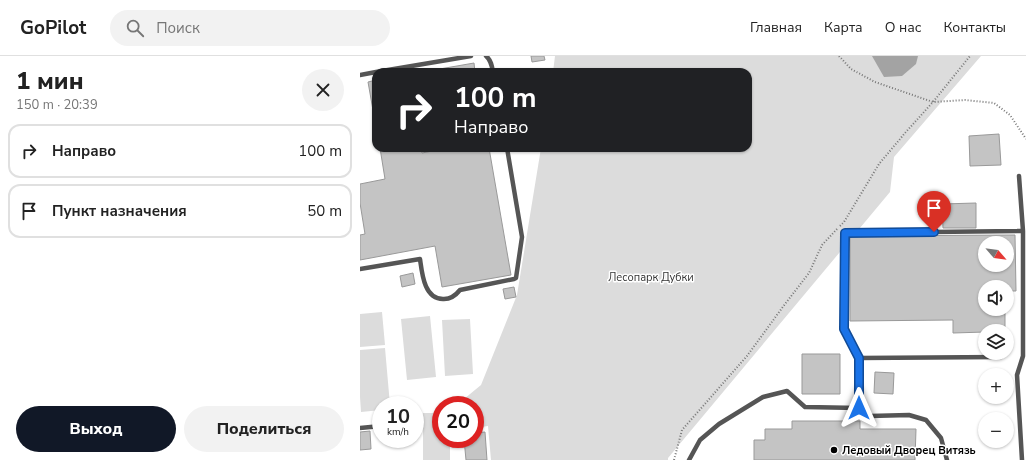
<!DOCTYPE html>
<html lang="ru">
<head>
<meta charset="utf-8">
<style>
  body { margin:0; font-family:"Nunito Sans",sans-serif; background:#f2f2f2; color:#222; height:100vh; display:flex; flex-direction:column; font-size:15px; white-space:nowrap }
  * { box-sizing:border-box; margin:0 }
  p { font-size:13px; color:#767676 }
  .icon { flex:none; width:22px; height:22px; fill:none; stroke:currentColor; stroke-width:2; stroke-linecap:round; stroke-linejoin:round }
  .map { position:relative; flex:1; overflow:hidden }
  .details { display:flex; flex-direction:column; background:#fff; width:360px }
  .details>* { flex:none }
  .banner { position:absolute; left:12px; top:12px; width:380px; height:84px; border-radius:12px; box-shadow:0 1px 3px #0004; background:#202124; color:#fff; overflow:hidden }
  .needle { width:26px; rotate:118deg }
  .fabs { position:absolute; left:618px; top:180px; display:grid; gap:8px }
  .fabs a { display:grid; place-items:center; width:36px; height:36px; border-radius:50%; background:#fff; box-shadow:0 1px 3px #0004; font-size:20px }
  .speed { position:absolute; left:12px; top:340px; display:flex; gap:8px; font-size:20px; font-weight:700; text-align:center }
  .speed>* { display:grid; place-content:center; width:52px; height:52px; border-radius:50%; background:#fff; box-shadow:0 1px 3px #0004; line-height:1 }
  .speed small { font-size:10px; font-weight:400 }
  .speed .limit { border:6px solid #d22; background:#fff; color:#111 }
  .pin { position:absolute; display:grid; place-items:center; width:34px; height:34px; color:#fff; margin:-41px -17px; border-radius:50% 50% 50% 0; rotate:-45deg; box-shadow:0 0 4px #0007 }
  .pin .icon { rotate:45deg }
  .me { position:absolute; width:44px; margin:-22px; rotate:0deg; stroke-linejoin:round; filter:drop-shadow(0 0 3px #0008) }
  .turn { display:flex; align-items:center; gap:14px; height:84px; padding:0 16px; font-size:18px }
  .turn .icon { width:52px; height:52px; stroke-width:2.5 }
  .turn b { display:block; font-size:28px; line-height:34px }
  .round { display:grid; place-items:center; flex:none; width:42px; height:42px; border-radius:21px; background:#f2f2f2 }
  .summary { display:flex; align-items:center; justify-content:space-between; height:68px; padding:0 16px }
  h1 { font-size:24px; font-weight:800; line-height:30px }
  .cta { display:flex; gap:8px; margin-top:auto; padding:8px 16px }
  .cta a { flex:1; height:46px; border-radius:24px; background:#111827; color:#fff; font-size:16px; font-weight:800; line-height:46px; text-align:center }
  .cta a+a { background:#f2f2f2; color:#222 }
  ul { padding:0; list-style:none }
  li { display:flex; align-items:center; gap:12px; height:54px; margin:0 8px 6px; padding:0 8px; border:2px solid #e0e0e0; border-radius:12px }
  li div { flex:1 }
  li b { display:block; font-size:15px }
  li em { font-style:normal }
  header { display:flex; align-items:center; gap:24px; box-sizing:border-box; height:56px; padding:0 20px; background:#fff; border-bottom:1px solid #e0e0e0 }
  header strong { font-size:19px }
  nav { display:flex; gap:22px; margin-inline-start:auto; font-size:14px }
  .search { width:280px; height:36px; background:#f2f2f2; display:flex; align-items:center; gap:10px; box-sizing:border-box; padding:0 14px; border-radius:22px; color:#767676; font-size:15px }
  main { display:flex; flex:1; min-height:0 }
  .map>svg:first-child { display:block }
  .green { fill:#dcdcdc }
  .water { fill:#a3a3a3 }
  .building { fill:#c4c4c4; stroke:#999; fill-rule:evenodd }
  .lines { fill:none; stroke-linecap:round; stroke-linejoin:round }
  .path { stroke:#777; stroke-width:2; stroke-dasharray:1 2; stroke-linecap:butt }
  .lane { stroke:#555; stroke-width:4.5 }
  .route-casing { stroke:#114b97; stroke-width:10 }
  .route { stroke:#1a73e8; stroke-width:7 }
  .poi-dot { fill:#000; stroke:#fff; stroke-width:1.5 }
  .labels { text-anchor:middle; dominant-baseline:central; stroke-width:3; stroke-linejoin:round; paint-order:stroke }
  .park-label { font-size:11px; fill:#333; stroke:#fff }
  .poi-label { font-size:11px; font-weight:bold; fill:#000; stroke:#fff; text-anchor:start }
</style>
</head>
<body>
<header>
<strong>GoPilot</strong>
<div class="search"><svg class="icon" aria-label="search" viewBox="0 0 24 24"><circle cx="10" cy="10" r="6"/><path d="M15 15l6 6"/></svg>Поиск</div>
<nav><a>Главная</a><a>Карта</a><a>О нас</a><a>Контакты</a></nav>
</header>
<main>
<section class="details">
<div class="summary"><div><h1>1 мин</h1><p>150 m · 20:39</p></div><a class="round"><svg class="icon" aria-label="close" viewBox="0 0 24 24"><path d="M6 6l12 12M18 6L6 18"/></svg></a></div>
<ul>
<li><svg class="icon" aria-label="right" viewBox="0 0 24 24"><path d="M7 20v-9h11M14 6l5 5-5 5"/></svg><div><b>Направо</b></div><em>100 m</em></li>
<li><svg class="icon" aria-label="arrive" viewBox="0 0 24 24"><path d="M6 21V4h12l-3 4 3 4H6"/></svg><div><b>Пункт назначения</b></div><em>50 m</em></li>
</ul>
<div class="cta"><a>Выход</a><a>Поделиться</a></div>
</section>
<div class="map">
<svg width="666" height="404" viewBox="0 0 666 404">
  <rect width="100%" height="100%" fill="#fff"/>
  <path class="green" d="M195,0H621L534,101L530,136L308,402V404H131L128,370L115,372V349H105L104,343L121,329L157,239L181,92H388V16H193Z
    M22,256L25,289L0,291V258Z
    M70,260L76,321L47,324L41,263Z
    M110,263L113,318L85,320L82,264Z
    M25,292L30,349H21V354L1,356L0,341V294Z
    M63,357H81V383H90V404H63Z"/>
  <path class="water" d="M512,0H558L556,8L542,20L524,21Z"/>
  <path class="building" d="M171,0H184L185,4L172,6Z
    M114,7L115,16H75L74,14Z
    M16,24V71L8,26Z
    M639,78L641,109L610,110L609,80Z
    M20,92H61L62,97L88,92H129L151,219L82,231L75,190L0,204V179L5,178L0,147V128L25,123Z
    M616,147V172H583L582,148Z
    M655,179L656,235H647V231H625V253H645V275H625V276L593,277V264L490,265V180ZM625,187H647V209H625Z
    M53,217L55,228L42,231L40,220Z
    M154,231L156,241L145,243L143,233Z
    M442,298H480V338H442Z
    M515,316L534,317L533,338L514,337Z
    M432,365H500V373H556L555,404H394V384H405V373H432Z
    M10,375L11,393L0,394V376Z
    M125,376L127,404H106L104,383H115V377Z"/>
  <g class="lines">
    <path class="path" d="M479,0L491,13L515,26L573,46L605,44L634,47L650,59L666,83
      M480,170L484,166L519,108L545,77L573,46L610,0
      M314,404L322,374L387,300L425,248L449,217L462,189L477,173"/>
    <path class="lane" d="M126,0C131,4 132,10 133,16
      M16,16L111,0
      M0,19L16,16
      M659,120L663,175V300L657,319L662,404
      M0,213L60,203C62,217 64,244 84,243C91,243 96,239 100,234L154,223L156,222L162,181L147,92
      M499,302L484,273L485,177L663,175
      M499,352V302L641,301
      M0,372L21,370
      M329,404L340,384L359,368L403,341L427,335L445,351L499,352L510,360L549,359L566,364L581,382L587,404"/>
  </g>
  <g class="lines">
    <g class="route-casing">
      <path id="route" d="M499,352V302L484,273L485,177L574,176"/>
    </g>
    <use href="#route" class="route"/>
  </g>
  <circle class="poi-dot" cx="474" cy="394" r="4"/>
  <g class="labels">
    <g class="park-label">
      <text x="291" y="221">Лесопарк Дубки</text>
    </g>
    <g class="poi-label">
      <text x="482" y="394">Ледовый Дворец Витязь</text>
    </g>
  </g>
</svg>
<div class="fabs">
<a><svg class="needle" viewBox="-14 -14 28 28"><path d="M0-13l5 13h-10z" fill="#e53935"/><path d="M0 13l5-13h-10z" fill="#767676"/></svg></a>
<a><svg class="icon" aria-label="sound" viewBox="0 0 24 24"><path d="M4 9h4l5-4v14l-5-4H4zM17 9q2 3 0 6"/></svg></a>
<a><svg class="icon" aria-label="layers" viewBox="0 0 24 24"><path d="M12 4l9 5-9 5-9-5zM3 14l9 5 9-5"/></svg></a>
<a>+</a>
<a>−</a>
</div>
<div class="speed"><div>10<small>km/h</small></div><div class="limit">20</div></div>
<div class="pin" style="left:574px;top:176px;background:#d93025"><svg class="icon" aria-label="arrive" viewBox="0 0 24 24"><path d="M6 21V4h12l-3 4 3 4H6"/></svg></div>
<svg class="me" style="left:499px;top:352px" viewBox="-20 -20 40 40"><path d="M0-17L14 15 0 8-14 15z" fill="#1a73e8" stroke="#fff" stroke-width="4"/></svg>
<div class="banner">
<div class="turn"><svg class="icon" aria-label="right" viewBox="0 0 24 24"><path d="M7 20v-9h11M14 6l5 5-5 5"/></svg><div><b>100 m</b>Направо</div></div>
</div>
</div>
</main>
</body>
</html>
